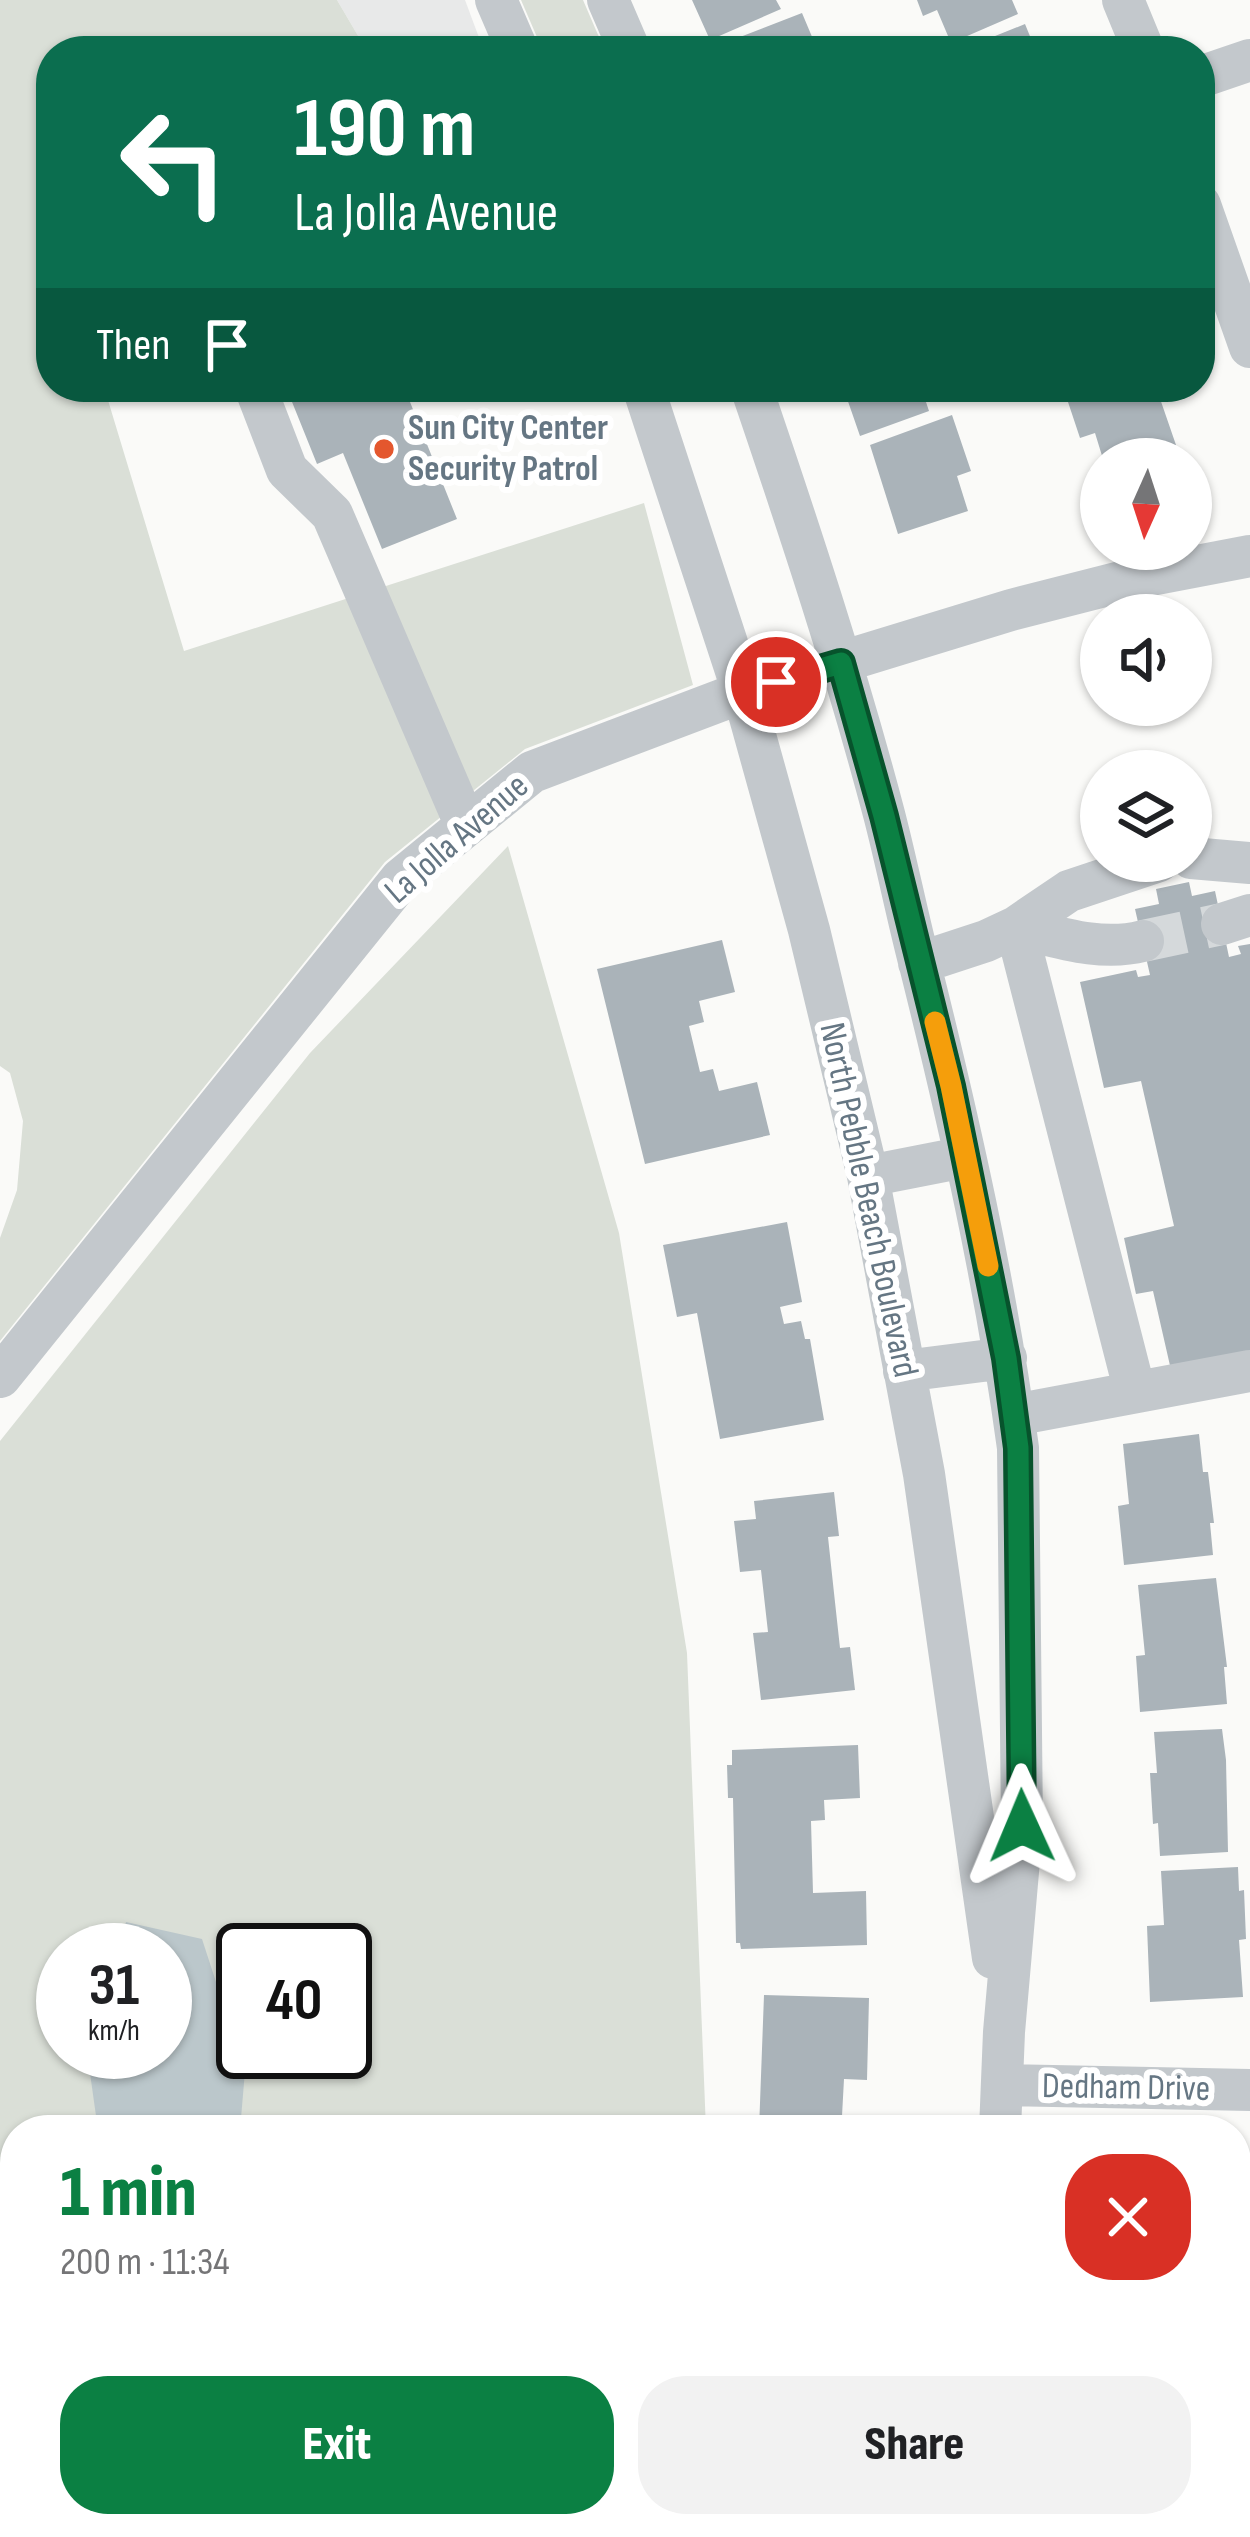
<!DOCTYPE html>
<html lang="en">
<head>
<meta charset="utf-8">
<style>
  body { margin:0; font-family:"Sofia Sans Condensed",sans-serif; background:#f2f2f2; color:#202124; height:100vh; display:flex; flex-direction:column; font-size:45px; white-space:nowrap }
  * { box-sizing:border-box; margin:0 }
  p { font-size:39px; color:#757577 }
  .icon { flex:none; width:66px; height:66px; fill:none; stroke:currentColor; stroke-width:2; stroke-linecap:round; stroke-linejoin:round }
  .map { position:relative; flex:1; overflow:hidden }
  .sheet { position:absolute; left:0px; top:2115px; width:1251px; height:423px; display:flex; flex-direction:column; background:#fff; border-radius:48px 48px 0 0; box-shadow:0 3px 9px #0004 }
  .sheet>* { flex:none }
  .top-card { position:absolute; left:36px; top:36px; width:1179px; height:366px; border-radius:48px; box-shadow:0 3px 9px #0004; background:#0b6e4f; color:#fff; overflow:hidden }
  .needle { width:78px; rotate:183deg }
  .controls { position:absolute; left:1080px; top:438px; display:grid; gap:24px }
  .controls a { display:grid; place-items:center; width:132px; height:132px; border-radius:50%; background:#fff; box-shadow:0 3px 9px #0004; font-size:60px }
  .speed { position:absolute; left:36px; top:1923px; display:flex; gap:24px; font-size:60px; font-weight:700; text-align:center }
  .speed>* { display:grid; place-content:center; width:156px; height:156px; border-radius:50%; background:#fff; box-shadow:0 3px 9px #0004; line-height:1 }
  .speed small { font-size:30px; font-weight:400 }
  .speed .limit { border:6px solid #111; border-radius:18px; background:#fff; color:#111 }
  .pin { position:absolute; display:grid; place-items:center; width:102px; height:102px; color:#fff; margin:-51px; border:6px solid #fff; border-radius:50%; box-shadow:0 3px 12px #0007 }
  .me { position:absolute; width:132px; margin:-66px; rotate:359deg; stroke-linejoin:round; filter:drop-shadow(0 0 9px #0008) }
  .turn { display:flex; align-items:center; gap:42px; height:252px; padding:0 60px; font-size:54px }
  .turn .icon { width:156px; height:156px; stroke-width:2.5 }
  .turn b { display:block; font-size:84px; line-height:102px }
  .then { display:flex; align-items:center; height:114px; padding:0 60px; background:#0003; gap:24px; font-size:45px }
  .round { display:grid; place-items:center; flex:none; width:126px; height:126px; border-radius:48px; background:#f2f2f2 }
  .summary { display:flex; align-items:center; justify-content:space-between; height:204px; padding:0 60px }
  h1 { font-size:72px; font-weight:800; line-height:90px; color:#0b8043 }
  .action { display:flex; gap:24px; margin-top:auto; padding:24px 60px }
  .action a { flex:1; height:138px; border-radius:48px; background:#0b8043; color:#fff; font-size:48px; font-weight:800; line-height:138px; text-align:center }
  .action a+a { background:#f2f2f2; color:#202124 }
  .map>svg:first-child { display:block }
  .built { fill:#e8e9e9 }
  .green { fill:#dadfd7; fill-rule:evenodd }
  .water { fill:#bbc7cb }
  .building { fill:#aab3b9 }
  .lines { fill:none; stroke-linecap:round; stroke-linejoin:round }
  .minor-tunnel { stroke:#d5d9db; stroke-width:42; stroke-dasharray:42 21; stroke-linecap:butt }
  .minor { stroke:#c3c8cc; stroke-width:42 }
  .route-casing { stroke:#07532c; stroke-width:30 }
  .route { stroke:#0b8043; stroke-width:21 }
  .slow { stroke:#f59e0b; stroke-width:21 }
  .poi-dot { fill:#e4572e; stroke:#fff; stroke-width:4.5 }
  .labels { text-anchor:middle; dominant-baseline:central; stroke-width:12; stroke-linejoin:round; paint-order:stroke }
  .poi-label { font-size:36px; font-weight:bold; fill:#657683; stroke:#fff; text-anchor:start }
  .street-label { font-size:36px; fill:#657683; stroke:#fff }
</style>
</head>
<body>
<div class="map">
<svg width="1250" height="2537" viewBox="0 0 1250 2537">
  <rect width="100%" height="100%" fill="#fafaf8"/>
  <path class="built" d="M337,0H465L484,51H367Z"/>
  <path class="green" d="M0,0H337L367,51H51V387H104L184,651L644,503L693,685L525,749L385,862L0,1341V1238L17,1190L23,1121L10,1073L0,1066Z
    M521,0H583L605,51H543Z
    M508,846L619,1233L687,1653L706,2130H15V2523H671L667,2537H0V1441L310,1053ZM63,1950H165V2052H63ZM243,1950H345V2052H243Z"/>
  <path class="water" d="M126,1922L202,1939L245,2071L240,2130H98L87,2052H165V1950H118Z
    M55,2523H142L140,2537H52Z"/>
  <path class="building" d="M692,0H776L781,9L710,40Z
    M917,0H1012L1018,14L951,43L937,10L923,16Z
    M802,13L818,51H740L735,39Z
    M1025,24L1036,51H958Z
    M286,387H404L457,519L382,549L343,453L317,464Z
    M843,387H921L929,411L860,436Z
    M1063,387H1156L1176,445L1134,459H1103L1095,433L1080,438Z
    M952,415L971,471L957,476L968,511L898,534L870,445Z
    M1189,882L1192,896L1215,891L1229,957L1241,954L1238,946L1250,944V1353L1171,1370L1153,1291L1136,1294L1124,1238L1174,1226L1141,1081L1104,1088L1080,982L1136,970L1138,977L1150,975L1135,909L1159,904L1156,889Z
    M722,940L735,992L699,1001L704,1022L689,1026L700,1072L713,1069L719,1091L757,1082L770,1135L645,1164L597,969Z
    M787,1222L802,1302L780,1307L784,1324L801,1321L805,1339H810L824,1420L720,1439L697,1313L677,1317L663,1245Z
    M1199,1434L1203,1472H1208L1214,1523H1210L1213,1555L1124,1565L1118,1506L1129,1504L1123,1444Z
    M834,1492L839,1536L828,1537L834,1593L840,1648L850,1647L855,1690L761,1700L753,1633L768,1632L761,1570L740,1572L734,1521L756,1519L754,1501Z
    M1216,1578L1227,1667H1224L1227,1704L1140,1712L1136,1656L1145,1655L1138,1585Z
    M1222,1729L1226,1760L1228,1852L1160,1856L1158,1823L1153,1824L1150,1773H1157L1154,1732Z
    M858,1745L860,1798L824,1800L825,1820L811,1821L813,1893L866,1891L867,1945L741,1949L740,1943H736L733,1798H728L727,1765H732V1750Z
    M1238,1867L1239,1891L1244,1890L1246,1939L1239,1940L1243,1997L1150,2002L1147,1926L1164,1925L1161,1871Z
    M764,1995L869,1998L867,2080L844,2079L842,2116H864V2130H759Z
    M1236,2180L1247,2181L1244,2228H1249L1250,2234V2278L1245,2277L1243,2330L1236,2329Z
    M1236,2402L1244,2403L1243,2408L1250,2409V2455L1236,2454Z
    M703,2523H795L793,2537H701Z
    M1146,2523H1232L1230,2537H1144Z"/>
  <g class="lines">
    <path class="minor-tunnel" d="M1143,941L1222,924"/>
    <path class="minor" d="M496,0L518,51
      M608,0L630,51
      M1123,0L1144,51
      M1200,77L1250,60
      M1200,205L1250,347
      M255,387L287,470L332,514L466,826
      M643,387L743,692L809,930L868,1176L924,1474L993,1958
      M751,387C799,528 846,670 884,814C897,864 907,915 920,965C960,1125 996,1285 1018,1448L1022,1826L1004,2032L1000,2130
      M1191,858L1250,863
      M1222,924L1250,915
      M919,963L986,941L1016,927L1069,891L1159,861
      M868,1176L965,1157
      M904,1371L1006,1358
      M0,1377L401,879L532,772L743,692L1011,610L1140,577L1250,556
      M1135,1392L1016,927C1058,937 1100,952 1143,941
      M1014,1415L1250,1371
      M1002,2085L1250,2090
      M966,2537L968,2523"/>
  </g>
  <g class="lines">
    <g class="route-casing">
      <path id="route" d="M776,682L841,663L884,816L951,1086L1006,1358L1018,1448L1022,1826"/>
    </g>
    <use href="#route" class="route"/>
    <path class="slow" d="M935,1022L951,1086L988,1266"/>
  </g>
  <circle class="poi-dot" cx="384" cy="449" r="12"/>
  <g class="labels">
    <g class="poi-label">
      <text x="408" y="428">Sun City Center<tspan x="408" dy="41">Security Patrol</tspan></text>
    </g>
    <g class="street-label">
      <text transform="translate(457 839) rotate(-41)">La Jolla Avenue</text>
      <text transform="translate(868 1200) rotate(78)">North Pebble Beach Boulevard</text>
      <text transform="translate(1126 2088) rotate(1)">Dedham Drive</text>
    </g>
  </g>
</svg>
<div class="controls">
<a><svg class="needle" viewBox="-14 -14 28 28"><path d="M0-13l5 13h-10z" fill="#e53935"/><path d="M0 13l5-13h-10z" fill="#757577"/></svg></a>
<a><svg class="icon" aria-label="sound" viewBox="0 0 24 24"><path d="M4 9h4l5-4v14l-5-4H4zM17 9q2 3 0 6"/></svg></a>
<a><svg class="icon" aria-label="layers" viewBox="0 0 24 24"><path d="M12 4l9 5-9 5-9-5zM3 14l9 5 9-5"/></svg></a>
</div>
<div class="speed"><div>31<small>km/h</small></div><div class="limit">40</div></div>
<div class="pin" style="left:776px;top:682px;background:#d93025"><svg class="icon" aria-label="arrive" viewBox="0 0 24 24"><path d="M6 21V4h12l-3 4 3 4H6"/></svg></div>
<svg class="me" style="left:1022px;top:1826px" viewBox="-20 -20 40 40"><path d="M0-17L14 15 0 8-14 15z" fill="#0b8043" stroke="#fff" stroke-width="4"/></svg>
<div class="top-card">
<div class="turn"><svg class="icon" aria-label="left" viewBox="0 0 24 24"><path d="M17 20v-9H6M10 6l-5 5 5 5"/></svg><div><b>190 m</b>La Jolla Avenue</div></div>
<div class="then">Then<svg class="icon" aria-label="arrive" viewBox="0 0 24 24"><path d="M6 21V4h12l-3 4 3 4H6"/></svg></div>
</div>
<section class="sheet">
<div class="summary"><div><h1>1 min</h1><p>200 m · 11:34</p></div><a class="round" style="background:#d93025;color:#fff"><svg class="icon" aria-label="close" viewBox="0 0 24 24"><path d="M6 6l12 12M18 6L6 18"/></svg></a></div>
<div class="action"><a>Exit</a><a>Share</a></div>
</section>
</div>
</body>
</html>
